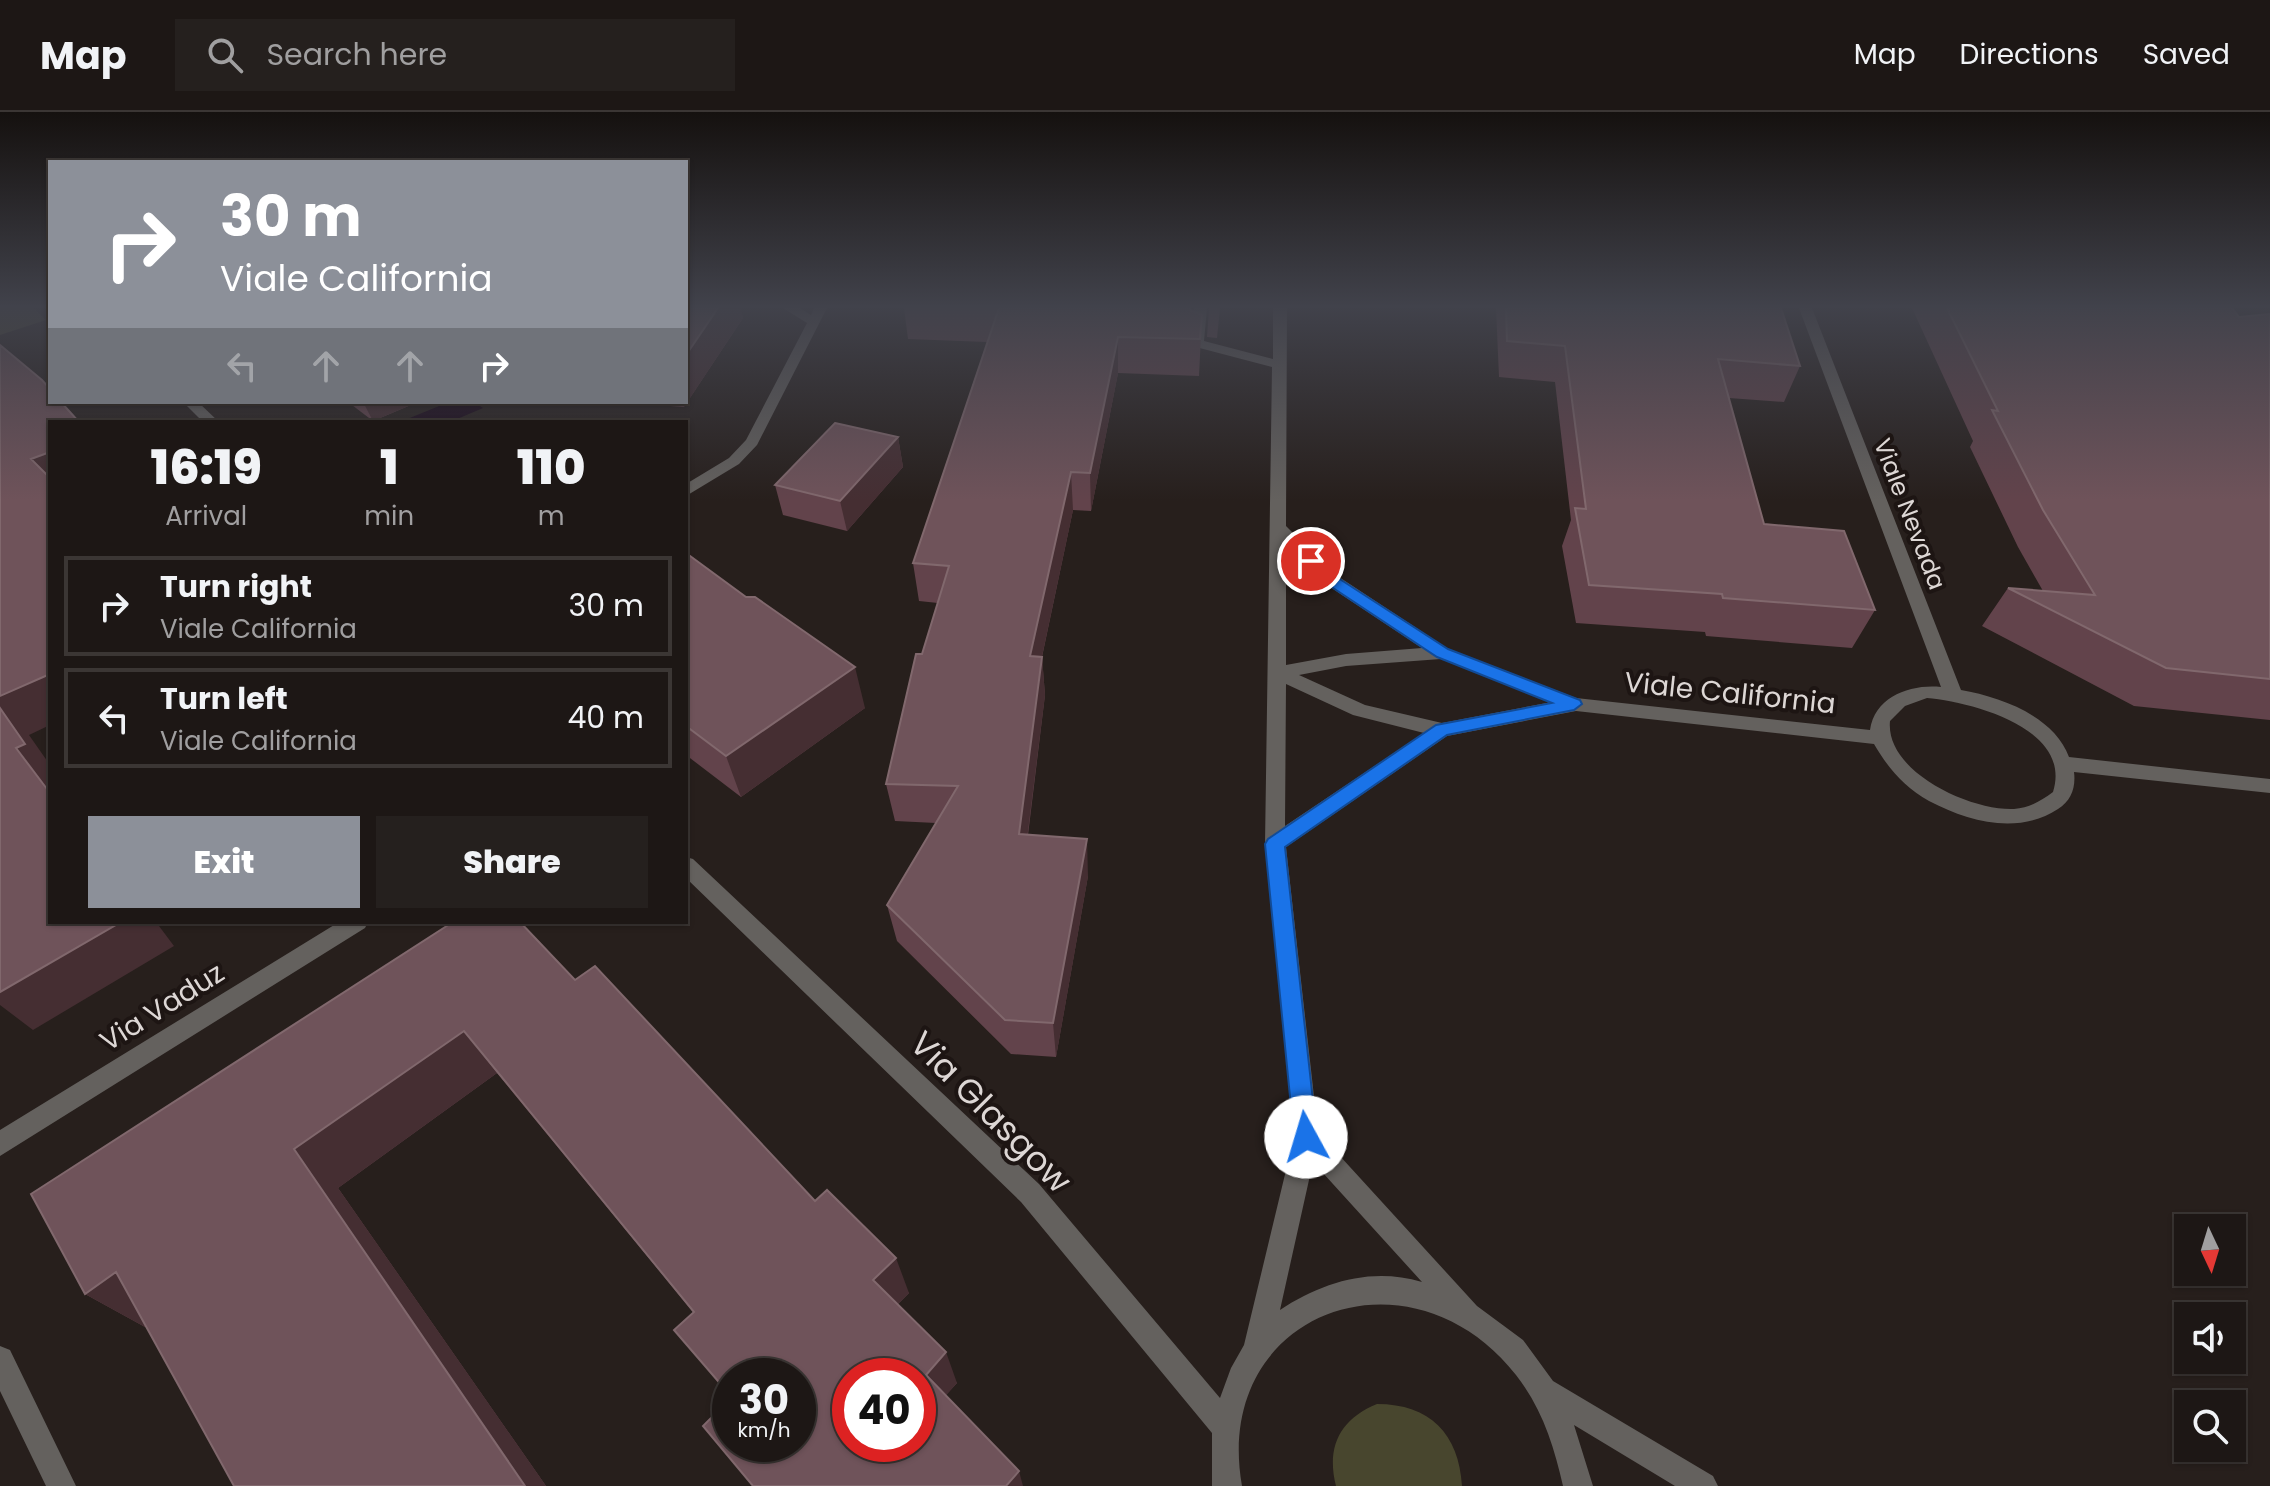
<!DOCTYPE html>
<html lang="en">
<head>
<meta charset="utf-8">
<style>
  body { margin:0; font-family:Poppins,sans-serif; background:#25201e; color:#f1f3f6; height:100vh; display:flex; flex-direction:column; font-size:30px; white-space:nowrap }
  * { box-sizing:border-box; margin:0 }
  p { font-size:26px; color:#a09fa0 }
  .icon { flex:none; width:44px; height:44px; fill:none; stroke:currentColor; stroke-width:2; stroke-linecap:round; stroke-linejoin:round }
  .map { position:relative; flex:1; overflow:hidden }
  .details { position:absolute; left:48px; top:308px; width:640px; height:504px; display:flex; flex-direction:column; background:#1d1715; border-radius:0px; box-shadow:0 2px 6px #0004,0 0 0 2px #3b3634 }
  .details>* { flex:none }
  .hud { position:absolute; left:48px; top:48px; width:640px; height:244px; border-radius:0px; box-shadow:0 2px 6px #0004,0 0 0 2px #3b3634; background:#8c9099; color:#fff; overflow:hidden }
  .needle { width:52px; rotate:176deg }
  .fabs { position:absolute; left:2174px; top:1102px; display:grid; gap:16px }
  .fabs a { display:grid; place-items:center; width:72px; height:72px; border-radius:0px; background:#1d1715; box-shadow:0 2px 6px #0004,0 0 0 2px #3b3634; font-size:40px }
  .speed { position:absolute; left:712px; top:1246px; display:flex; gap:16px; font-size:40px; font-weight:700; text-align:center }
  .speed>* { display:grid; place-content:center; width:104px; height:104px; border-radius:50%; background:#1d1715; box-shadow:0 2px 6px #0004,0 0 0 2px #3b3634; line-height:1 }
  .speed small { font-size:20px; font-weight:400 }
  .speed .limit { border:12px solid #d22; background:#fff; color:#111 }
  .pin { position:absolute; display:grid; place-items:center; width:68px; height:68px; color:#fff; margin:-34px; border:4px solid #fff; border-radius:50%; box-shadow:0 2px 8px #0007 }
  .me { position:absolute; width:88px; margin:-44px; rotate:354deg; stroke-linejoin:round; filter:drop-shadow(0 0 6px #0008) }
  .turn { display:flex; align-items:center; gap:28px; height:168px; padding:0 40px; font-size:36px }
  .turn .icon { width:104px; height:104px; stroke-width:2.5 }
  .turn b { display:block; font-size:56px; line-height:68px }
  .lanes { display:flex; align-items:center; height:76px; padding:0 40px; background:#0003; justify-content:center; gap:40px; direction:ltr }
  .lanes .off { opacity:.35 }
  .eta { display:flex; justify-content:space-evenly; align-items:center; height:136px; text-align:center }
  .eta b { font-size:48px; font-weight:800; line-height:56px }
  .cta { display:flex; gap:16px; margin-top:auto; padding:16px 40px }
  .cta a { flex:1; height:92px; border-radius:0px; background:#8c9099; color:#fff; font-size:32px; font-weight:800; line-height:92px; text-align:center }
  .cta a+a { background:#25201e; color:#f1f3f6 }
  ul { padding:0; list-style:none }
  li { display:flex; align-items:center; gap:24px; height:100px; margin:0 16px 12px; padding:0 24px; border:4px solid #3b3634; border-radius:0px }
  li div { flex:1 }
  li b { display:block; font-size:30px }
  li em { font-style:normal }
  header { display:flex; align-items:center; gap:48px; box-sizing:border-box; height:112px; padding:0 40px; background:#1d1715; border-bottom:2px solid #3b3634 }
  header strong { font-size:38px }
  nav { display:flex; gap:44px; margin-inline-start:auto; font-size:28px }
  .search { width:560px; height:72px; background:#25201e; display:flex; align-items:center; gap:20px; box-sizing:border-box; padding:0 28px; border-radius:0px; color:#a09fa0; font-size:30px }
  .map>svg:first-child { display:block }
  .green { fill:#48462e }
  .water { fill:#170516 }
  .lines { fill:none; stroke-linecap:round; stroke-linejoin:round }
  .minor { fill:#64615e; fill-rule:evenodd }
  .wall { fill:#62434b }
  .shaded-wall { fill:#452e32 }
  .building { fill:#6f535a; stroke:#81686d; stroke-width:2; fill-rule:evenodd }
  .route { fill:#1a73e8; stroke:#114b97; stroke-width:2 }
  .labels { text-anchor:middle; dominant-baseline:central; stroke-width:8; stroke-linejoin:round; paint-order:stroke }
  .far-street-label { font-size:24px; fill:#ddd7d5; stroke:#1d1513 }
  .street-label { font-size:28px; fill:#ddd7d5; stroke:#1d1513 }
  .near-street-label { font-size:34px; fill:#ddd7d5; stroke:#1d1513 }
</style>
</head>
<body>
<header>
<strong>Map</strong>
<div class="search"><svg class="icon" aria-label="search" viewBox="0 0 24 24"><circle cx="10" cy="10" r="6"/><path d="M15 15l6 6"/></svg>Search here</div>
<nav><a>Map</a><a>Directions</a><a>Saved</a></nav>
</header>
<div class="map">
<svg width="2270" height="1374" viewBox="0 0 2270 1374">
  <rect width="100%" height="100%" fill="#271f1c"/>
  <path class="green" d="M0,196H34L46,208L0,223Z
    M1377,1292C1430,1292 1459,1322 1462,1374H1336C1326,1335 1340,1307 1377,1292Z"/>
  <path class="water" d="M449,290H474L483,296L450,310H400Z"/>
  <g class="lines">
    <path class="minor" d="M783,196H800L811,203L814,196H827L757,333L739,352L686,384V372L729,346L746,328L807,211Z
      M1194,196H1207L1204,229L1273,247V196H1287L1286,414L1333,461L1448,537L1576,586L1870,618C1875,584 1911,572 1941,575L1799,196H1812L1961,578C2001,585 2054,604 2069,645L2270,667V681L2074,660C2076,676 2071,689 2058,697C2018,723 1969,710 1929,689C1904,675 1888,656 1874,632L1576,599L1447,624L1286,735L1318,1020L1477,1194L1523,1228L1553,1269L1713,1364L1718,1374H1675L1574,1313L1593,1374H1563C1554,1334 1542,1296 1516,1263C1410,1128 1211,1199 1242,1374H1212V1321L1021,1090L686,766V745L693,747L1039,1072L1220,1286L1231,1256L1244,1233L1294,1025L1265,732L1272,255L1192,234ZM1286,433L1321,469L1422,536L1346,542L1286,553ZM1441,547L1552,590L1442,611L1365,593L1299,563L1346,554ZM1286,572L1353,603L1424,621L1285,714ZM1927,586C1971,590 2073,616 2053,680C2041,689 2029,696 2014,697C1971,699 1885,660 1890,609L1905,594ZM1313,1050L1422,1170C1371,1155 1323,1170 1280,1198Z
      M183,290H198L219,310H203Z
      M339,810H368L365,816L0,1044V1018Z
      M0,1234L10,1238L76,1374H46L0,1279Z"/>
  </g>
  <path class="wall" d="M686,196H740L743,206L684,295L616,290H686Z
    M904,196H1191V198L1202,203L1199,264L1118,261L1091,399L1073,398L1042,545L1045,583L1028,723L1088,764L1056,945L1011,942L897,829L887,793L936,711L895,709L886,672L922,542L938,491L919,489L913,451L987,230L908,227Z
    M1209,196H1220L1217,226L1207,225Z
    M1496,196H1781L1800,254L1784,290L1729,286L1764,412L1875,498L1852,536L1706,524L1705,520L1576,511L1562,434L1571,408L1555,270L1499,265Z
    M1912,196H2232L2239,205L2270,202V608L2134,594L1982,514L2008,476L2043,479L2018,435L1970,335L1973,329Z
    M348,290H418L373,309Z
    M898,325L903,355L847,419L783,403L775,373Z
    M686,441L865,596L741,685L686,643Z
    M575,868L815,1089L909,1181L897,1193L957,1271L946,1283L798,1332L693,1200L497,961L338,1076L546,1374H234L146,1215H145L85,1182Z"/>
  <path class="shaded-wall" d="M718,196H740L743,206L684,295L682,290H686V243Z
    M1118,225V261L1091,399L1090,361Z
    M363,290H418L373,309Z
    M898,325L903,355L847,419L840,389Z
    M50,340V370L31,347Z
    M1071,360L1073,398L1034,582L1030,544Z
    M1042,545L1045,583L1023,759L1019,722Z
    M855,555L865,596L741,685L726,644Z
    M50,562V613L29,623L50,653V681L16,636L0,596V584Z
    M1087,727L1088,764L1056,945L1053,911Z
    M121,810H156L174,834L33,918L0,893V880Z
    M464,919L497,961L338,1076L546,1374H525L294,1037Z
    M896,1146L909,1181L888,1202L873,1168Z
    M116,1160L174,1194L145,1215L85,1182Z
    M946,1240L957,1271L938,1292L926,1263Z
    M1019,1359L1023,1374H1006Z"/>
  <path class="building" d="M686,196H718L686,243Z
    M999,196H1190V198L1202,203L1200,227L1118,225L1090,361L1071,360L1030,544L1042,545L1019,722L1087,727L1053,911L1005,908L887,793L958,674L886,672L916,542H922L949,454L913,451Z
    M1506,196H1781L1800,254L1718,247L1764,412L1844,419L1875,498L1723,486L1722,482L1589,473L1575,396L1586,397L1565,234L1507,229Z
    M1947,196H2232L2239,205L2270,202V567L2166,556L2008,476L2095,483L2043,398L1992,298L1998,299Z
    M0,233L42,268L50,277V290H61L79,310H50V340L31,347L50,366V562L0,584Z
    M835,311L898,325L840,389L775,373Z
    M686,441L746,485H755L855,555L726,644L686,614Z
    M0,596L25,632L16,636L50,681V810H121L0,880Z
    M453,810H520L575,868L595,854L815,1089L827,1078L896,1146L873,1168L946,1240L926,1263L1019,1359L1006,1374H753L703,1314L730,1287V1332H798V1264H730V1283L674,1218L694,1200L464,919L294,1037L525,1374H234L116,1160L85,1182L31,1082ZM850,1264H918V1332H850Z"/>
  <linearGradient id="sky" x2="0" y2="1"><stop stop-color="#15110f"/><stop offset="0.5" stop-color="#41424b"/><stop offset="1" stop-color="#41424b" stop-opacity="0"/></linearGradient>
  <rect width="2270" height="389" fill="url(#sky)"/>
  <path class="route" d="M1311,444L1332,462L1448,537L1580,588L1582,592L1574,598L1447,623L1285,735L1317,1025L1314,1032L1306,1035L1298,1032L1294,1025L1265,732L1268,727L1436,613L1552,591L1437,545L1321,468L1303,449Z"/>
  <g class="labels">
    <g class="far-street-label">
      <text transform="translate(1910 402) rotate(69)">Viale Nevada</text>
    </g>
    <g class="street-label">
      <text transform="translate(1730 581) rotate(6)">Viale California</text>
      <text transform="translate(162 895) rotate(-32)">Via Vaduz</text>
    </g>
    <g class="near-street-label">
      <text transform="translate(991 1000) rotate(45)">Via Glasgow</text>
    </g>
  </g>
</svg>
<div class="fabs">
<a><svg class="needle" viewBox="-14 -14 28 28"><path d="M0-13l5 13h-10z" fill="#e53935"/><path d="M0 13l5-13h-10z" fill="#a09fa0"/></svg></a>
<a><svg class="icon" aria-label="sound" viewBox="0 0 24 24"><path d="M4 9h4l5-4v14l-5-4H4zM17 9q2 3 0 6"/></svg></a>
<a><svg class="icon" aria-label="search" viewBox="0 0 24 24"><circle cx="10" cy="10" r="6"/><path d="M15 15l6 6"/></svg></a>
</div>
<div class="speed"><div>30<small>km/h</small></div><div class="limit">40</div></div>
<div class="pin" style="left:1311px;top:449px;background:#d93025"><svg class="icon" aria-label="arrive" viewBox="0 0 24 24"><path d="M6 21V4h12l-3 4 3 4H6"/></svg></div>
<svg class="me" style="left:1306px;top:1025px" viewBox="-20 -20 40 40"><circle r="19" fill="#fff"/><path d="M0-13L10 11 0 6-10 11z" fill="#1a73e8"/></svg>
<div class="hud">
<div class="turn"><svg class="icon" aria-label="right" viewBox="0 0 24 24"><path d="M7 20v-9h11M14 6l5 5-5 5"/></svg><div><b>30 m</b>Viale California</div></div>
<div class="lanes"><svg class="icon off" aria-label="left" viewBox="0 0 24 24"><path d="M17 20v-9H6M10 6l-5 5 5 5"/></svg><svg class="icon off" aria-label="ahead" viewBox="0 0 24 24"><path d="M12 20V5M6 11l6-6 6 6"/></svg><svg class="icon off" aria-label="ahead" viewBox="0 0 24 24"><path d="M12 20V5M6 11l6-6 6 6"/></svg><svg class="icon" aria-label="right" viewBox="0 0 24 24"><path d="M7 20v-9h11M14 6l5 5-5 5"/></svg></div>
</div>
<section class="details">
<div class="eta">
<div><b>16:19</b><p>Arrival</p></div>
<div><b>1</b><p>min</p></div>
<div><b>110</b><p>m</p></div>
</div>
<ul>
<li><svg class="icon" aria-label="right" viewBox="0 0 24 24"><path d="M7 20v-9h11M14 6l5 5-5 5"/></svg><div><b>Turn right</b><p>Viale California</p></div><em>30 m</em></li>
<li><svg class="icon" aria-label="left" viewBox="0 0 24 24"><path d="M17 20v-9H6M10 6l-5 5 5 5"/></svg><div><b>Turn left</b><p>Viale California</p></div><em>40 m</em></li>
</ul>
<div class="cta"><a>Exit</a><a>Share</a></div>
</section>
</div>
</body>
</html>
